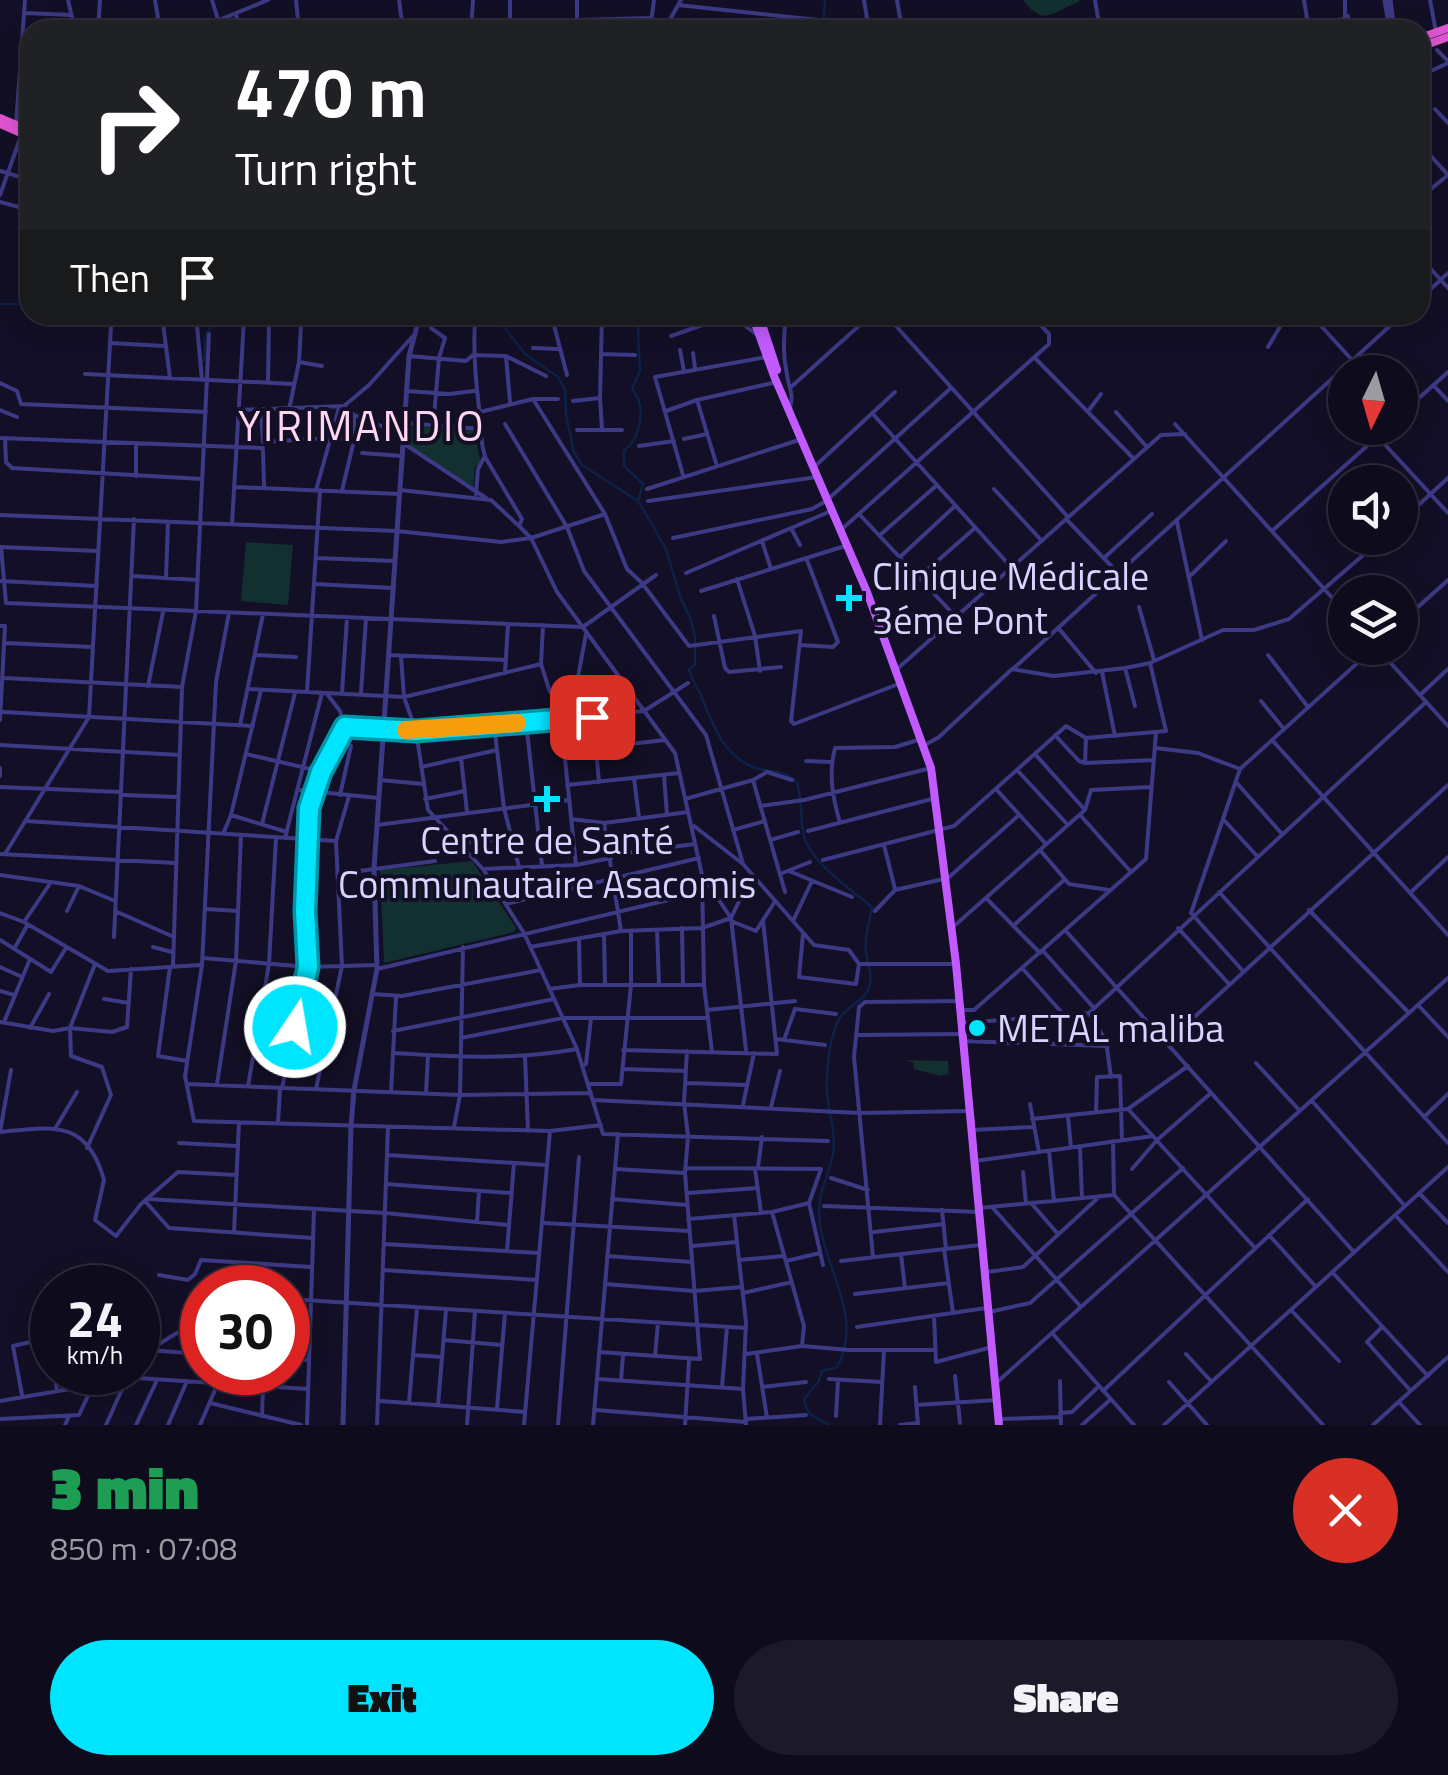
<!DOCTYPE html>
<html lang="en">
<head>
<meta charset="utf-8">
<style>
  body { margin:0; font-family:"Titillium Web",sans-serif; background:#1c1929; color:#f1f3f6; height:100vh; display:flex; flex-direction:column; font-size:38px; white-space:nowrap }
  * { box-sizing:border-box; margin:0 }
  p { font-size:32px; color:#9b9ba3 }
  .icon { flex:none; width:55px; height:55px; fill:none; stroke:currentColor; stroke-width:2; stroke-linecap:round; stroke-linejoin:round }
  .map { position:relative; height:1425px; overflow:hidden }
  .drawer { display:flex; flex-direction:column; background:#0e0b1c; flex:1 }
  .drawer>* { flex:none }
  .hud { position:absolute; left:20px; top:20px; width:1410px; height:305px; border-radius:30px; box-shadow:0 5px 25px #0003,0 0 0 2px #2e2b3b; background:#202124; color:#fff; overflow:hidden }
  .needle { width:65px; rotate:185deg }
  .fabs { position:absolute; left:1328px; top:355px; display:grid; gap:20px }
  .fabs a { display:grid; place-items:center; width:90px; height:90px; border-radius:50%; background:#0e0b1c; box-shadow:0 5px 25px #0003,0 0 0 2px #2e2b3b; font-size:50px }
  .speed { position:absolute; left:30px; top:1265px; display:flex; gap:20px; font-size:50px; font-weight:700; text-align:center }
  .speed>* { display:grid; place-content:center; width:130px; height:130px; border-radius:50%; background:#0e0b1c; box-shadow:0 5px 25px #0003,0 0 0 2px #2e2b3b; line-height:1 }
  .speed small { font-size:25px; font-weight:400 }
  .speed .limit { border:15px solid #d22; background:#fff; color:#111 }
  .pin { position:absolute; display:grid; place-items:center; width:85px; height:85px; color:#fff; margin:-42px; border-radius:20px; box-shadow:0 5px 15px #0006 }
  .me { position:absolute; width:110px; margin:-55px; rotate:12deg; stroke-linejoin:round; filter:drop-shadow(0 0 8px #0008) }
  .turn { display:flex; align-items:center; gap:35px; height:210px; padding:0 50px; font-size:45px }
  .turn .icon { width:130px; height:130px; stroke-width:2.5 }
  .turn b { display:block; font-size:70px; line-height:85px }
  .then { display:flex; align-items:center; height:95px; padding:0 50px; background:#0003; gap:20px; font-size:38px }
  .round { display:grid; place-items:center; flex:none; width:105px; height:105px; border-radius:52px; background:#1c1929 }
  .head { display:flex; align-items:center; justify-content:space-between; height:170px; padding:0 50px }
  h1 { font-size:60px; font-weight:800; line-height:75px; color:#1e9e55 }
  .action { display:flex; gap:20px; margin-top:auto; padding:20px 50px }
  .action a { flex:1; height:115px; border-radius:60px; background:#00e5ff; color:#111; font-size:40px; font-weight:800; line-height:115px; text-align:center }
  .action a+a { background:#1c1929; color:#f1f3f6 }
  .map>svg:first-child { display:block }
  .green { fill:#12302f }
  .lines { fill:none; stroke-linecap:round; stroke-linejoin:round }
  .stream { stroke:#0c2248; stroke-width:2.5 }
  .minor { stroke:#3d3a85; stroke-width:4 }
  .tertiary { stroke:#3d3a85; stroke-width:5 }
  .primary { stroke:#c25bff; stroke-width:8 }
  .trunk { stroke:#e055d1; stroke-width:8 }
  .route-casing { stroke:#0095a6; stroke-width:25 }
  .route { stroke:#00e5ff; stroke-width:18 }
  .slow { stroke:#f59e0b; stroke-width:18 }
  .poi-dot { fill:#00e5ff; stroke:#130f26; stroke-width:4 }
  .labels { text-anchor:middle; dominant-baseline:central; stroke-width:8; stroke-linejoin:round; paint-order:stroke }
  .poi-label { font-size:38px; fill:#d9d4ff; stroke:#130f26; text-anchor:start }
  .quarter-label { font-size:42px; letter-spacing:2.5px; fill:#ffd6f0; stroke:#130f26 }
</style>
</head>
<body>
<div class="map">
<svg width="1448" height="1425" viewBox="0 0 1448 1425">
  <rect width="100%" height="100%" fill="#130f26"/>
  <path class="green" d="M1023,0H1079V2C1057,8 1045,30 1023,0Z
    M411,426L478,431L477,447L481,462L475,467L473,491L410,446Z
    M246,542L293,545L288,605L241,601Z
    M472,861L516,928L514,932L384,963L380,870Z
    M905,1060L948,1061L949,1074L941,1076L914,1069V1063Z"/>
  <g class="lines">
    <path class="stream" d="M816,30L824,17L825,0
      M0,304H30
      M85,315L117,323L129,320L132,315
      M495,315L525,354L558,377L565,390L566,415L574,452L582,465L638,501L653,526L666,549L680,596L691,620L695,637V665L689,669C692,681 698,688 702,698C713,725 724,756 753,767C771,774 783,767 797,783C803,801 799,821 805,839C813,863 852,891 872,907C870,923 864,935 866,952C868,964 874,979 868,990C862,1003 843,1008 837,1023C829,1043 826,1071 827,1092C828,1110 834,1127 834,1145C833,1170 819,1186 819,1212C820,1265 866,1315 837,1367L822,1371L819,1381L804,1399C806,1417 818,1418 830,1425
      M204,361L206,333L222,315
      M638,501L643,484L624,466V451C641,437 647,406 632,389L640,371L638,330L641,315"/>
    <path class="minor" d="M68,0L75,30
      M155,0L160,30
      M212,0L221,30
      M296,0L299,30
      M399,0L403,30
      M864,0L869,30
      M897,0L902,30
      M1095,0L1100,30
      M1304,0L1309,30
      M1430,0L1436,32
      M678,5L818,20
      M26,13L71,15
      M236,15L240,30
      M1348,16L1350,30
      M1308,24L1345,19V0
      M1262,25L1263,30
      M668,26L716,30
      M830,26L867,20
      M1259,26L1260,30
      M260,28L298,20L472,23L651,18
      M98,30L100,0
      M195,30L268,0
      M471,30L473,0
      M510,30V0
      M577,30V0
      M650,30L654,0
      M664,30L681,0
      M1437,50L1448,61
      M1420,76L1448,63
      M1435,109L1448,123
      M16,125L25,0
      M1420,144L1448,175
      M0,171L30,180
      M0,195L22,133
      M1420,198L1448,175
      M0,202L30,210
      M1420,257L1448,288
      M1420,299L1448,273
      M162,315L170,378
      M196,315L202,380
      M554,315V325L567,375
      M787,315C783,334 783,356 787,375C789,389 794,393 790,408
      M886,315L1068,517
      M1311,315L1353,361
      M475,320C473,354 476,383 480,416C482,431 480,442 485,456L478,469L476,494
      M509,323L554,325L636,320
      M431,328L445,338L439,358L434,416
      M671,336L731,315L756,334
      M110,343L165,346
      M1268,347L1287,315
      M533,348L558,349
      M680,350L684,371
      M693,353L695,368
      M601,354L635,355
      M409,356L466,361L473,355L506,356L546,376
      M506,356L510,402
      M1036,359L1134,459
      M299,362L322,366
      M85,374L294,384
      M268,381L269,320
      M0,383L17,391L21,404L206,412
      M1434,386L1448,401
      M791,387L871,315
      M407,391L449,394L474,391
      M533,399L605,514L627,569L642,583L689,646L801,631L791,721L794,724L901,683
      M697,400L716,463
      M573,401L600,398
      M0,410L17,417
      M238,410L344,406L369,385L412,337
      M289,410L299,362L301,325
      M1089,410L1101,394
      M261,411L263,441
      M666,411L697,400L777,382
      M480,412L533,399H558
      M1116,412L1146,446
      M872,413L1011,567
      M354,415L404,435
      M1400,415L1448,372
      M406,423L481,429
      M505,424L567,527L584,571L706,735L743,864
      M1175,424L1345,612
      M577,430H622
      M602,430L600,398L602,315
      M1377,436L1448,513
      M0,438L263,448
      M5,438L6,462L12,468L202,479
      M684,439L707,434
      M263,442L330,438L354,440
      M403,443L486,498
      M639,446L674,441
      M263,451L264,486
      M362,453L402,456
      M485,457L522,519L519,526
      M813,468L895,392
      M683,475L655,377L767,357
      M136,476V443
      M235,487L400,494
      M647,489L802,439
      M994,489L1042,541
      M316,490L339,408
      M400,490L491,500L519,526L531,538L557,592L675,753L702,875L704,985L712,1052
      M342,491L354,440V415L344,406
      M648,501L817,477
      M0,515L397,531L501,542L531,538L605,514
      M860,515L956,617
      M1067,520L1119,574
      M1177,522L1202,640
      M1400,522L1448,478
      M232,524L244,319
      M791,528L800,545
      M842,529L1049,344V334L1031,315
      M1272,531L1387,428
      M880,535L937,485
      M673,538L812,509L826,501L951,388
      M762,541L771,569
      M0,547L98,551
      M1,547L6,603L583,627L656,575
      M900,557L955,506
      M316,558L395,561
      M1104,558L1152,514
      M686,573L831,511
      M132,576L198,580
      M919,577L975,528
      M1189,577L1226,541
      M166,578L168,523
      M737,579L755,636L760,671
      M0,581L97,586
      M314,584L393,588
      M701,591L845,546
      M1139,607L1154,660
      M229,613L216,682L202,965L185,1076L194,1121L550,1131L601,1125
      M714,616L725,668L729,672L781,667
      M1400,623L1448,580
      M543,625L541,664L550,692L618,676
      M0,626H5L0,720
      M1060,630L1096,673
      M5,643L93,647
      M800,645L833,647L838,642L807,560
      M1377,648L1448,726
      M256,655L296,657
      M388,655L506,660
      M1268,655L1308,707
      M401,656L404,697L416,731L428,810L483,869L524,933L577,1049L603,1134L828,1141
      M1014,668L1402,315
      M1125,668L1135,706
      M896,670L1161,435L1185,434
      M1102,672L1115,736
      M505,673L508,624
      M4,678L182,687
      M148,686L163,612
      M576,688L586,634
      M248,689L404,697L541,664
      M307,692L320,490
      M558,692L576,865
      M342,693L347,618
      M361,693L366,618
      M1420,695L1448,669
      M1261,701L1284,729
      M3,712L253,726
      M593,717L599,782
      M526,722L542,866
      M240,725L263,614
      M494,725L504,808L519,867
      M347,727L416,731L644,711L688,683
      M1055,735L1079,761L1085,763L1154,760
      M1086,738L1166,731L1150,663
      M1272,740L1448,935
      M0,745L180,755
      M925,745L939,737L1012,669L1054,676L1125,668L1150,663L1223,630H1254L1289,619L1383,538
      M596,748L665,740
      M1155,748L1198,753L1240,769
      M246,754L319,771
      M1035,754L1085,810
      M461,758L467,812
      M806,761L831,762
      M421,767L497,750
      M0,768V776
      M1017,770L1068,825
      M664,775L667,815
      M634,778L639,818
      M380,780L423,784
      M753,780L785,892
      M1236,782L1282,834
      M567,785L679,773
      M0,787L121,792
      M996,789L1046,844
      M300,790L378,798
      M123,795L178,797
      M340,795L351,746
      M425,799L465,791
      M685,799L753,780L767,772L792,780
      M760,806L804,800L931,768
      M231,815L287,832
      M1081,816L1131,872
      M571,819L604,823L688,812
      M1223,819L1257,856
      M26,821L336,841
      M604,823L621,931
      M840,823C833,798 828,775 835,748L895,747L918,740
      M262,824L295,693
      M377,825L569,800
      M694,826L743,864L814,945L849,950L859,964H956
      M733,830L765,821
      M808,831L932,799
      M223,834L231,815L261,690
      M285,838L322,693
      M770,840L798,832
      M462,843L512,839
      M884,845L895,889
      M1040,850L1069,884L1109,890
      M0,854L176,863
      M5,854L89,717L111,326
      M610,855L695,844
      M823,860L954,826L1066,726L1086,738L1085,763
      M483,869L576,865L611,858
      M789,871L852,897
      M337,874L435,861
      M780,874L810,862
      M0,875L79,886L115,901
      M702,875L731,918L746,1050
      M1219,892L1448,1143
      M1410,893L1448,857
      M987,899L1040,953
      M506,904L699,858
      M205,909L238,911
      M1309,910L1409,1013
      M67,911L79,886
      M115,911L174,937
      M875,911L895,890L948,878L1019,815
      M0,913L24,922L108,971L200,965
      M731,921L756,931L774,903
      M793,921L812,881
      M24,922L49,885
      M1013,926L1064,880
      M953,927L1085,810L1091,790L1152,787
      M682,928L683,984
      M1178,928L1229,984
      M657,930L659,985
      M1065,930L1354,1252
      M604,934L605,984
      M803,934L799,977L856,984L859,964
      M114,937L134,519
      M0,940L51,972L66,948
      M579,940L580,985
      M153,947L172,952
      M530,947L621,931L702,928L731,918L751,876
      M14,949L28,924
      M1044,952L1094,1008
      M203,958L308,967L377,965
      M173,966L182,687L196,611L209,334
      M0,967L20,976
      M170,967L158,1056L187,1061
      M1022,968L1064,1015
      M377,969L702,892
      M1243,971L1191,913L1240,769L1374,648
      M549,989L580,985H704
      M0,991L14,995
      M373,994L402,996L541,970
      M104,999L129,1003
      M1418,1005L1448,1037
      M707,1010L795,1001
      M961,1010H974L1146,859L1156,732
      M1089,1013L1106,1041L1111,1077
      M0,1022L53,1031L70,1028L95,964
      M4,1022L30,959
      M963,1023L1089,1013L1426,702
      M30,1028L49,994
      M393,1031L554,999
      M857,1035L962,1034
      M461,1038L563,1018H708
      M776,1039L825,1045
      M784,1040L795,1009L836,1014
      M963,1041L1107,1046
      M1167,1042L1448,785
      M623,1050L777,1054L763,920
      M393,1053C454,1057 516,1060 577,1049
      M525,1056L528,1131
      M1256,1063L1300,1111
      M582,1066L586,1064L591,1018
      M622,1069L686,1071
      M687,1083L747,1085
      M187,1084L460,1095L591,1093
      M217,1084L236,961L241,835
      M590,1084H621L631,985V931
      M248,1086L269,964L276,838
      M282,1088L308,967L305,911L309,808L321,772L345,727L340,711L327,694
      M316,1089L342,966L336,841L349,796
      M391,1092L396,997
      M426,1093L428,1055
      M593,1100L860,1113L968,1111
      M1312,1101L1405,1206
      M1030,1104L1039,1152
      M743,1105L754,1053
      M771,1107L780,1071
      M1128,1109L1255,1248
      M1096,1112L1097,1077L1120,1076L1122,1140
      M1068,1117L1071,1147
      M1424,1117L1448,1094
      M1032,1119L1128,1109L1188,1066
      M278,1123L280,1088
      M56,1127L77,1092
      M454,1127L460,1095L463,947
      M971,1130L1034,1127
      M0,1132C51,1127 87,1118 104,1180L95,1220L116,1236L141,1204L178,1172L237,1175
      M0,1132L11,1070
      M1113,1141L1114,1195L1323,1425
      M179,1143L238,1146
      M87,1148L111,1095L102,1067L71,1056L70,1028L112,1032L127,1027L131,969
      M1080,1148L1082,1198
      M1049,1151L1054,1201
      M387,1155L546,1165
      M975,1161L1153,1136
      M758,1167L762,1137
      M685,1168L821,1169L809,1203L823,1265
      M615,1169L685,1173
      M755,1169L761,1213
      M1132,1169L1157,1140L1211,1093
      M1023,1172L1026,1203
      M831,1178L868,1190
      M386,1184L511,1193
      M688,1193L758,1188
      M1420,1194L1448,1223
      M148,1199L385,1213L508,1225
      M612,1199L687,1205
      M145,1201L169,1228L313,1238
      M1032,1204L1058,1234
      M824,1206L979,1212
      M992,1207L1081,1307
      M979,1208L1114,1195
      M942,1210L946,1249
      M772,1212L804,1326L802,1346
      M734,1215L746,1322L743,1389L746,1425
      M1395,1215L1448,1272
      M688,1219L772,1212L809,1203
      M477,1222L479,1192
      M544,1223L689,1231
      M234,1232L239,1122
      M874,1232L944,1224
      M1269,1235L1316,1287
      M384,1244L539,1253
      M692,1246L737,1242
      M944,1249L953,1313
      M507,1251L514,1163
      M901,1254L905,1288
      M607,1256L692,1262
      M873,1257L854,1057L859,1007L865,1002L960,1001
      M739,1260L784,1256
      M786,1261L820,1253
      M841,1261L980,1245
      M113,1268L121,1288
      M383,1270L537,1280
      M987,1272L1023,1267L1100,1196
      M1333,1273L1428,1376
      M159,1275L188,1280L195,1274L201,1260L311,1267
      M84,1282L88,1288
      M605,1284L694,1291L742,1287
      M743,1293L792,1282
      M855,1294L949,1283
      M288,1299L746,1328
      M1291,1310L1339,1361
      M989,1312L1030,1303L1183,1168
      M934,1316L936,1362L992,1347
      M45,1324L52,1366
      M138,1324L148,1350L202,1354
      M857,1327L986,1308
      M1382,1327L1367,1342L1409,1389
      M288,1329L310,1331
      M1052,1333L1134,1425
      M444,1340L502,1345
      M599,1352L700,1359L685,1173L688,1136L684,1103L687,1051
      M746,1354L802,1346L849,1350H935
      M757,1354L767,1418
      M1186,1354L1210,1380
      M413,1355L442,1357
      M655,1356L658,1323
      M138,1357L193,1323L202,1324
      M288,1359L309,1360
      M54,1372L57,1391
      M107,1376L308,1389
      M955,1376L960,1423
      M598,1379L743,1389
      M829,1379L882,1382
      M621,1380L623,1355
      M1060,1381L1061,1425
      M1169,1382L1207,1425
      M995,1384L1448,978
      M722,1387L727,1327
      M762,1387L806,1382
      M915,1387L918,1425
      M1103,1391L1308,1199
      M22,1395L13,1346L48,1338
      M0,1401L93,1385L113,1372
      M381,1401L525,1412
      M1399,1402L1420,1425
      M210,1403L301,1425
      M409,1403L417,1308
      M438,1405L446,1310
      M916,1405L997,1400
      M497,1408L505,1313
      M596,1410L746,1422
      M1060,1413L1072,1412L1099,1386
      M262,1416L263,1386
      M836,1416L838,1380
      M0,1419L79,1415L93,1385L89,1372
      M746,1419L806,1415
      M1000,1419L1061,1417
      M65,1425L69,1416
      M106,1425L127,1378
      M136,1425L157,1380
      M168,1425L187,1381
      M200,1425L218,1383
      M307,1425L314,1209
      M377,1425L388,1127
      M467,1425L475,1311
      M524,1425L550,1131
      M558,1425L579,1157
      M593,1425L618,1134
      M685,1425L689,1360
      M880,1425L884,1350
      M900,1425L918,1423
      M1082,1425L1111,1399
      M1164,1425L1448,1167
      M1373,1425L1448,1357"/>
    <path class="tertiary" d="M1385,0L1390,30
      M1390,0L1394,30
      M343,1425L351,1126L354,1090L377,969L374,869L377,825L409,356L420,315"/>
    <path class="primary" d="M752,315L774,376L867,592L931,768L956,964L999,1425
      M759,315L777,370"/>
    <path class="trunk" d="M1420,38L1448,28
      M1420,47L1448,37
      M0,118L30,131
      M0,124L30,137"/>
  </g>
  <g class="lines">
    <g class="route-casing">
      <path id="route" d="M295,1027L308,967L305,911L309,808L321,772L345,727L416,731L592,717"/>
    </g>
    <use href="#route" class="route"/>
    <path class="slow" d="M406,730L517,723"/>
  </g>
  <g class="poi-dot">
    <path d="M844 583h10v10h10v10h-10v10h-10v-10h-10v-10h10z"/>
    <path d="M542 784h10v10h10v10h-10v10h-10v-10h-10v-10h10z"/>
    <circle cx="977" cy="1028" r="10"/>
  </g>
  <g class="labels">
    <g class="poi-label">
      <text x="872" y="576">Clinique Médicale<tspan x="872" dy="44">3éme Pont</tspan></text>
      <text x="547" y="840" text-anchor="middle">Centre de Santé<tspan x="547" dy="44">Communautaire Asacomis</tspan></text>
      <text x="997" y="1028">METAL maliba</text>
    </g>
    <g class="quarter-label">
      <text x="362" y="425">YIRIMANDIO</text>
    </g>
  </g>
</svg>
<div class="fabs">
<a><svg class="needle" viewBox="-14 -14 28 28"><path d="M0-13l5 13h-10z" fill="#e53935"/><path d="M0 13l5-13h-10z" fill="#9b9ba3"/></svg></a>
<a><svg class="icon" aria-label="sound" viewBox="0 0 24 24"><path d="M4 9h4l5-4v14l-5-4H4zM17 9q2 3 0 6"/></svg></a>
<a><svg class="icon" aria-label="layers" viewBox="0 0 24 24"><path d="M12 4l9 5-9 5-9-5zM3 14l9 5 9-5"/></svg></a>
</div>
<div class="speed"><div>24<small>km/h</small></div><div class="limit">30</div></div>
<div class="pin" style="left:592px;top:717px;background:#d93025"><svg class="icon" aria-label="arrive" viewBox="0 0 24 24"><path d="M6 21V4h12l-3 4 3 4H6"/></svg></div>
<svg class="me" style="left:295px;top:1027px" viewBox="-20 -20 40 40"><circle r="17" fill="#00e5ff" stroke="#fff" stroke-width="3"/><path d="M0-11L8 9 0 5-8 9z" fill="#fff"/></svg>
<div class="hud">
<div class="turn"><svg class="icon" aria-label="right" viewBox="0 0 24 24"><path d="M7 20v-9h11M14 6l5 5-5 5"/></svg><div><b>470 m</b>Turn right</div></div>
<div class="then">Then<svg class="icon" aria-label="arrive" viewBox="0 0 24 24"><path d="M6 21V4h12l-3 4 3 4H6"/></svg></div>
</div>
</div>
<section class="drawer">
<div class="head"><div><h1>3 min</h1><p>850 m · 07:08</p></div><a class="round" style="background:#d93025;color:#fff"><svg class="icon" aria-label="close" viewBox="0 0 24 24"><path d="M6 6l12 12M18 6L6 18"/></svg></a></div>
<div class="action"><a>Exit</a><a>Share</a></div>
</section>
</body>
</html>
